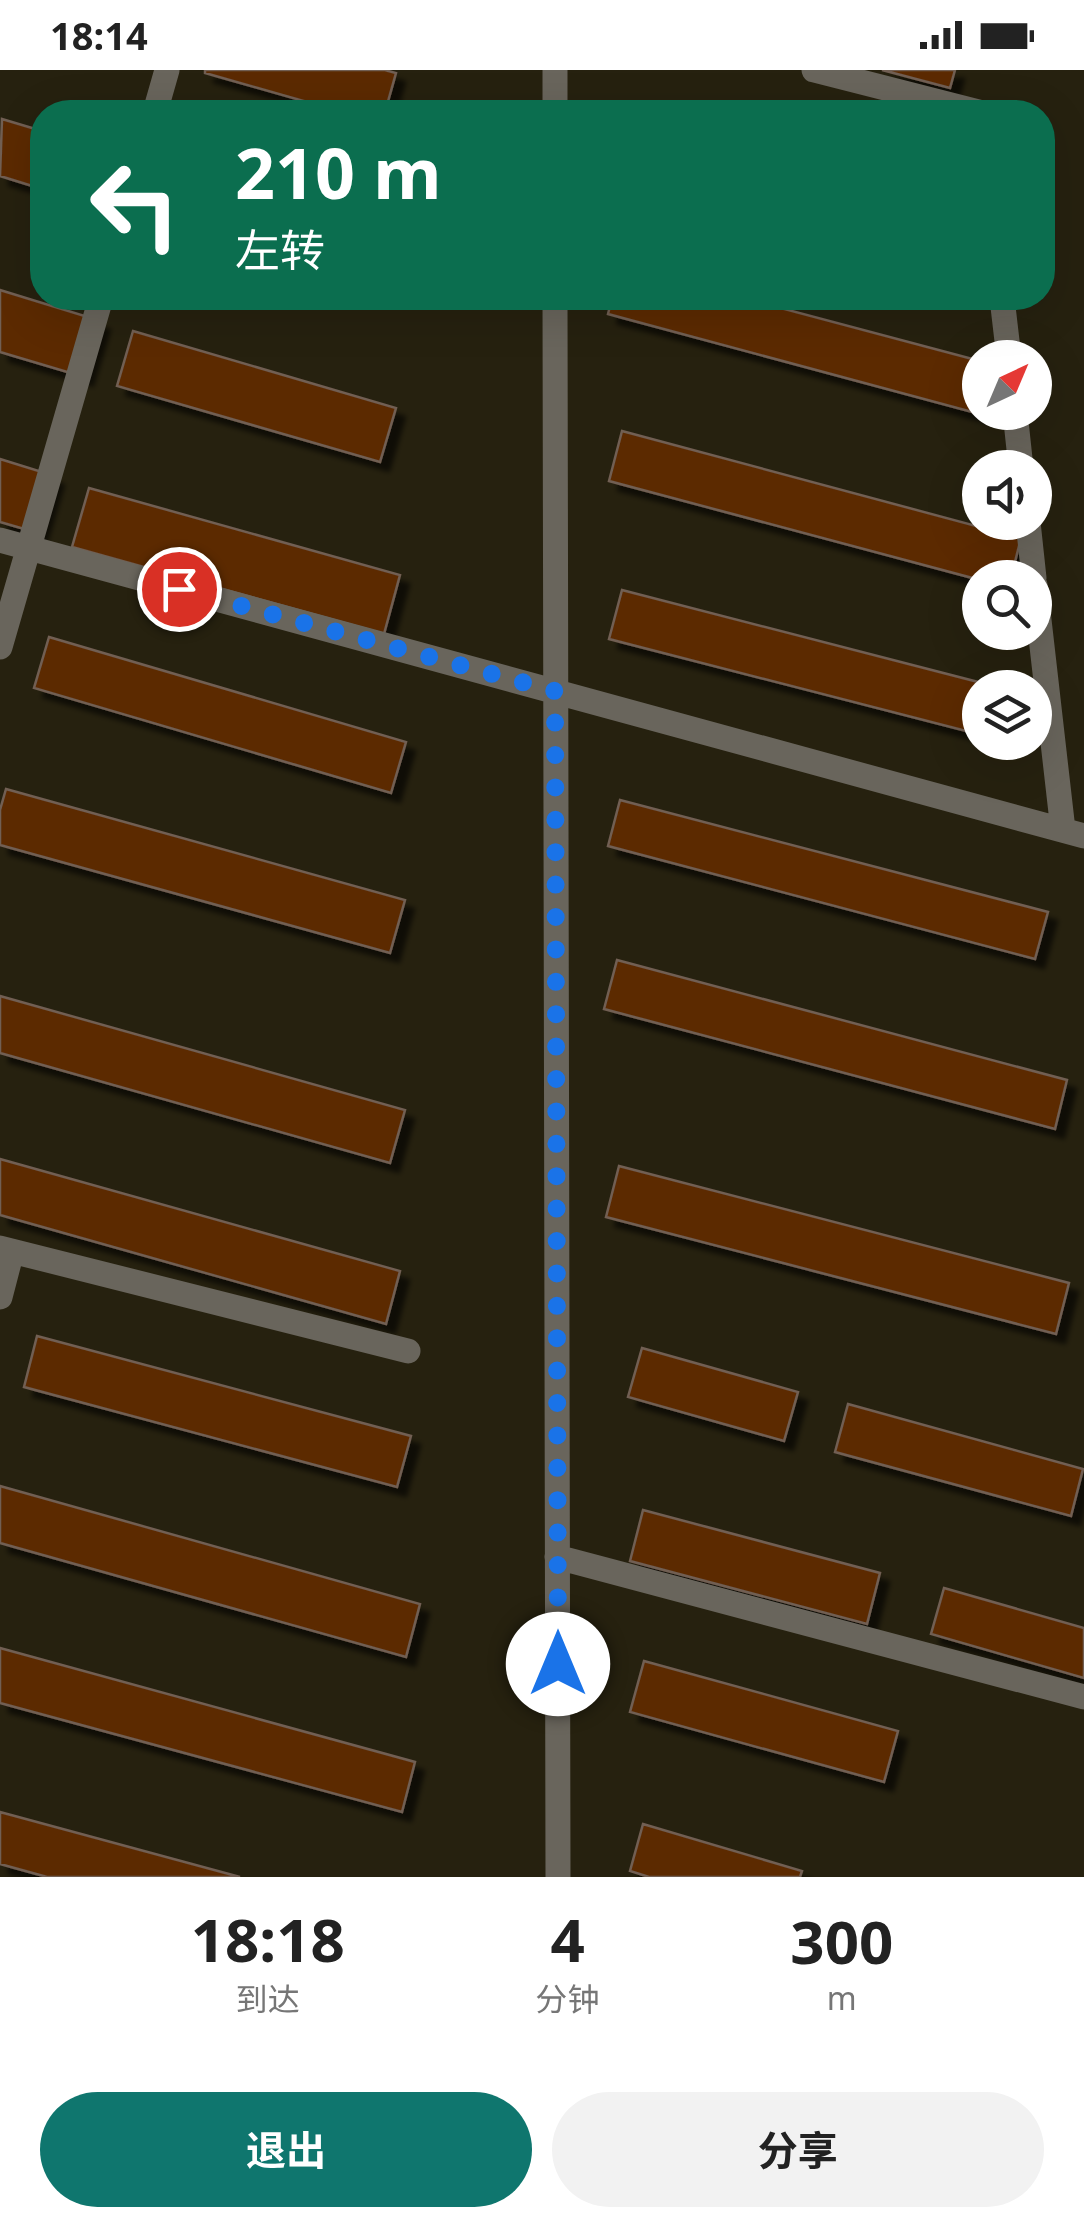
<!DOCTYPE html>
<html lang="zh">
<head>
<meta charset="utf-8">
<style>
  body { margin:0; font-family:"Noto Sans","Noto Sans SC",sans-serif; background:#f2f2f2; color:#222; height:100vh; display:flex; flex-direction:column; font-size:38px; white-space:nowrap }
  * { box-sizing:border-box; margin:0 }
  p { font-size:32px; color:#767676 }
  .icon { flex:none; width:55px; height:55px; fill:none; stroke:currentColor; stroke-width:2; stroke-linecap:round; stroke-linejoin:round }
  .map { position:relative; height:1807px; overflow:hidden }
  .sheet { display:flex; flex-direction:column; background:#fff; flex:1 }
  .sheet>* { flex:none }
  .hud { position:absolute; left:30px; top:30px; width:1025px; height:210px; border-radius:40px; box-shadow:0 10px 40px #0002; background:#0b6e4f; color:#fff; overflow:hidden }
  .needle { width:65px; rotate:44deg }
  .controls { position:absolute; left:962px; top:270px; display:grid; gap:20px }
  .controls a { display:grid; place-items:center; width:90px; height:90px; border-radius:50%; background:#fff; box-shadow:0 10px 40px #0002; font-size:50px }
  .pin { position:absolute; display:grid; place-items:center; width:85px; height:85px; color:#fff; margin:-42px; border:5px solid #fff; border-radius:50%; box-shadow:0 2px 10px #0007 }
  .me { position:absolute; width:110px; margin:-55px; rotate:0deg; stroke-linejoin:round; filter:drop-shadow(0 0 8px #0008) }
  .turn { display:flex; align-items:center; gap:35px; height:210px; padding:0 40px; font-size:45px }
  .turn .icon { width:130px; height:130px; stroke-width:2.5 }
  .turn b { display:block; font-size:70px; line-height:85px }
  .eta { display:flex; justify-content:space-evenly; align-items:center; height:170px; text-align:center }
  .eta b { font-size:60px; font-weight:700; line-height:70px }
  .action { display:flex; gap:20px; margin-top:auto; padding:20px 40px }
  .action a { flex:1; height:115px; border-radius:60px; background:#0f766e; color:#fff; font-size:40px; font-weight:700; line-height:115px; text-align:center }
  .action a+a { background:#f2f2f2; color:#222 }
  .status { display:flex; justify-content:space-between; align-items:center; height:70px; padding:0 50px; background:#fff; direction:ltr }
  .status svg { height:28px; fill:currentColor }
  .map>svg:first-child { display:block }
  .building { fill:#5c2c05; stroke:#715e52; stroke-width:2.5; filter:url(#shadow) }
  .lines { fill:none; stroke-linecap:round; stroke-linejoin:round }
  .minor { stroke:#69655c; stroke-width:25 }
  .route { stroke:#1a73e8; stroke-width:18; stroke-dasharray:0 32.4 }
</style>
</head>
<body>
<div class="status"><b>18:14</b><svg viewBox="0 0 49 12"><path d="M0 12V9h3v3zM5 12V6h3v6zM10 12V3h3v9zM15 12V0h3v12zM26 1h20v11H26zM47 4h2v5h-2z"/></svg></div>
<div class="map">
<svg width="1084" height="1807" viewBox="0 0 1084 1807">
  <defs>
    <filter id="shadow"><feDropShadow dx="9" dy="9" stdDeviation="2.5" flood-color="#0009"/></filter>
  </defs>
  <rect width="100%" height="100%" fill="#26210f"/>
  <path class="building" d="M205,0H385L396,3L385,42H342L205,3Z
    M882,0H955L950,18Z
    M623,35L651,42H621Z
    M2,49L42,61V119L0,106Z
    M0,220L101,251L84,307L0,282Z
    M612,228H743L980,291V342H988L987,346L608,244Z
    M133,261L396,338L380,392L117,316Z
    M622,361L1021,468L1011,508H980V510L609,411Z
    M0,389L55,406L38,463L0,452Z
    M89,418L400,505L384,564L72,477Z
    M622,520L982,613L970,662L609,569Z
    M49,567L406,672L391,723L34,618Z
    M6,719L405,830L390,883L0,775V740Z
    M620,730L1048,842L1035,889L608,776Z
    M617,890L1067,1010L1055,1059L604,939Z
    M0,926L405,1040L390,1093L0,983Z
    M0,1089L400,1201L386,1254L0,1145Z
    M619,1096L1069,1213L1056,1264L606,1147Z
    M37,1266L411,1366L397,1417L24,1317Z
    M642,1278L798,1322L784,1371L628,1327Z
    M848,1334L1083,1399L1071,1446L835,1382Z
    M0,1416L420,1534L406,1587L0,1473Z
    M643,1440L880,1503L867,1554L630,1491Z
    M944,1518L1084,1558V1608L931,1564Z
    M0,1578L415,1692L402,1742L0,1633Z
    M644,1591L898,1661L884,1712L630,1642Z
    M0,1742L240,1807H47L0,1794Z
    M643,1754L802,1801L800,1807H649L630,1801Z"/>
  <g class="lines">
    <path class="minor" d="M555,0V42
      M814,0L979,42
      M155,42L167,0
      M555,228L558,1807
      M1002,228L1009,288
      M1015,342L1021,398
      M1028,452L1034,508
      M0,470L1084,766
      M1035,515L1063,760
      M0,577L101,228
      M0,1178L408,1281
      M0,1227L12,1181
      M557,1487L1084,1627"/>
  </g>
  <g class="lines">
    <path class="route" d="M179,519L555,621L558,1594"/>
  </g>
</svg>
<div class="controls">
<a><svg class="needle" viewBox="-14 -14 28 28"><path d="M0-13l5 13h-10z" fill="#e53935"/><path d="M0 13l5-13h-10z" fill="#767676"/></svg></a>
<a><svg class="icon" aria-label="sound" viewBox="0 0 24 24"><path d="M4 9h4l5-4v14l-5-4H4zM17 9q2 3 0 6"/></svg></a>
<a><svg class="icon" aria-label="search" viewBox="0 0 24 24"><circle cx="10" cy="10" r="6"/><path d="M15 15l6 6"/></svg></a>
<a><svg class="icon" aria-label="layers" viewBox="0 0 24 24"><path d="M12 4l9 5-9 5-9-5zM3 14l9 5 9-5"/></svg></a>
</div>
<div class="pin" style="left:179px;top:519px;background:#d93025"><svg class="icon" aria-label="arrive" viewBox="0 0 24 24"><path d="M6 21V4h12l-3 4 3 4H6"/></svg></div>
<svg class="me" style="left:558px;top:1594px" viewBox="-20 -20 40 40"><circle r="19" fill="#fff"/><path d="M0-13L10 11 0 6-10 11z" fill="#1a73e8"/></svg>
<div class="hud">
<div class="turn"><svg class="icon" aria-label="left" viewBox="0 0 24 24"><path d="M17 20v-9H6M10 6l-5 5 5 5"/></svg><div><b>210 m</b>左转</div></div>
</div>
</div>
<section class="sheet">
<div class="eta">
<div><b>18:18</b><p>到达</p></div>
<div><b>4</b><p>分钟</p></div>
<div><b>300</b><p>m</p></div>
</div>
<div class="action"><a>退出</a><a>分享</a></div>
</section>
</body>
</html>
